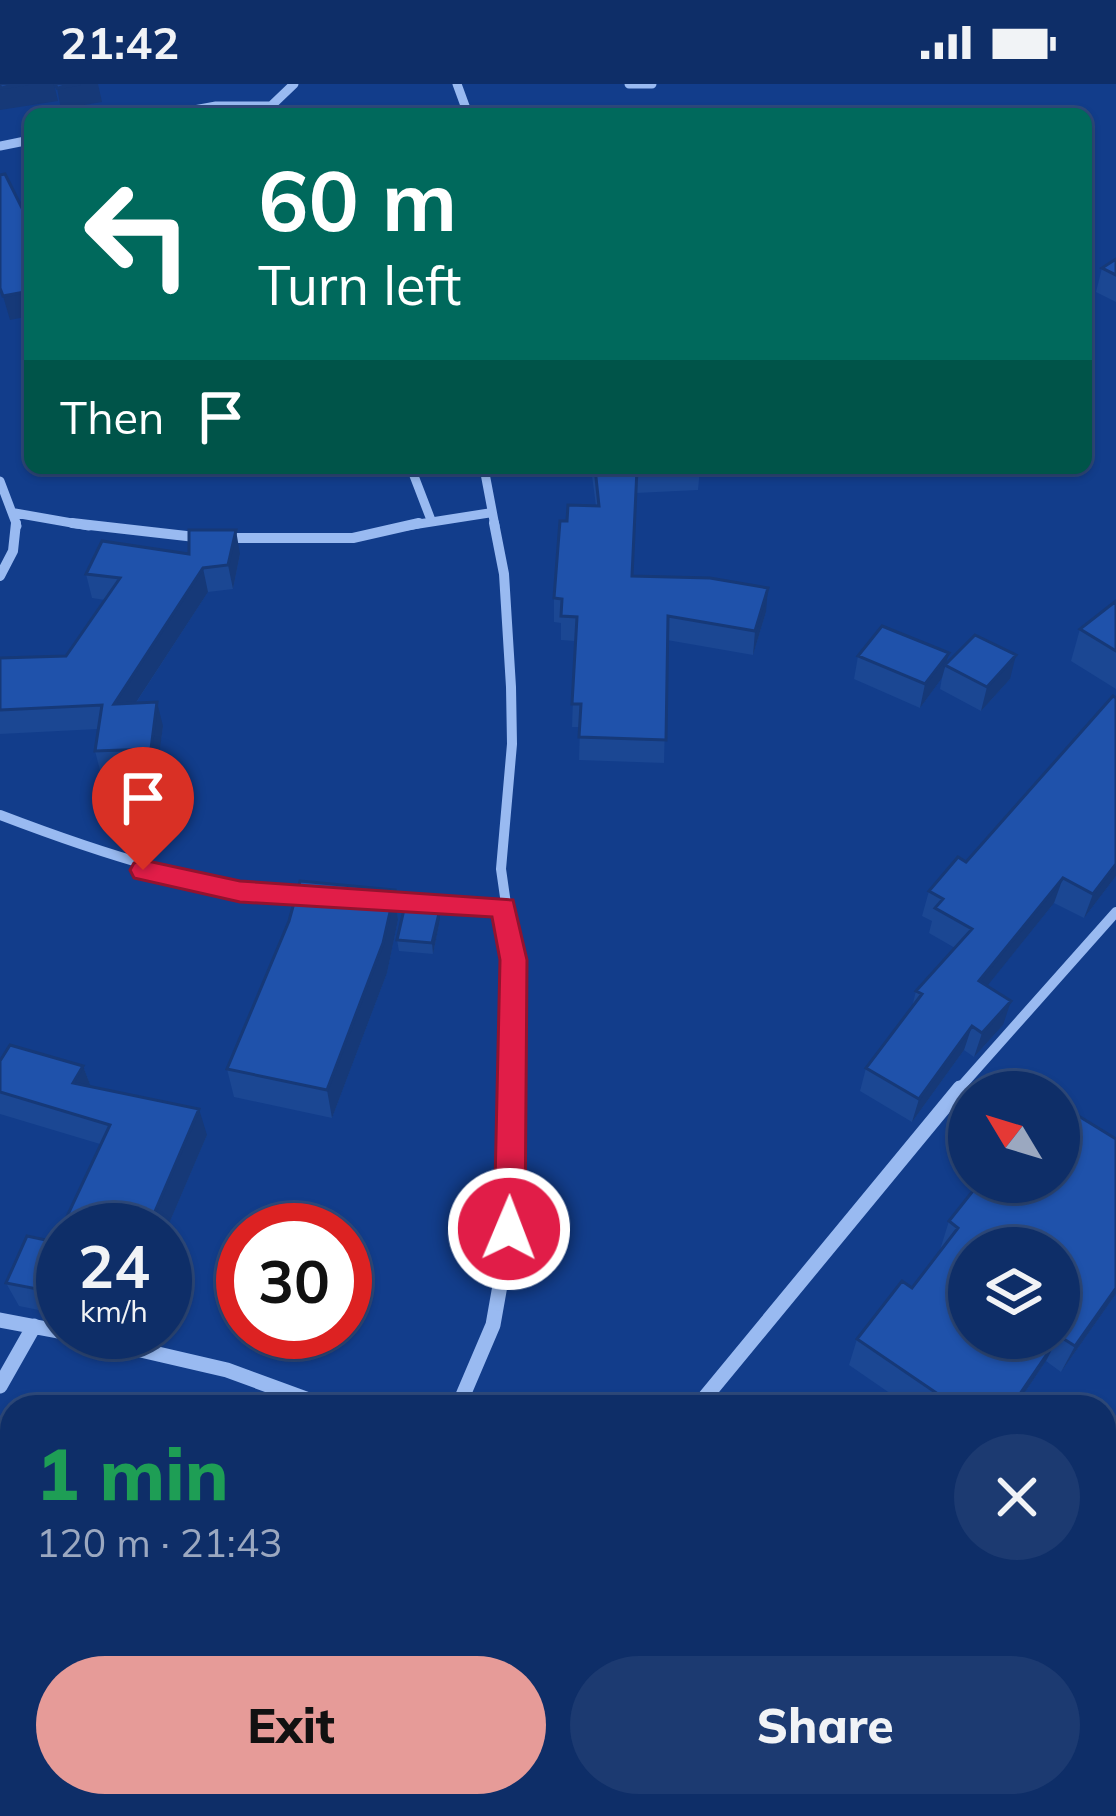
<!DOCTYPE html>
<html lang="en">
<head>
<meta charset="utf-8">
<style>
  body { margin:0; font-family:Mulish,sans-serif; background:#1c3a71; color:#f1f3f6; height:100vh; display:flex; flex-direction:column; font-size:45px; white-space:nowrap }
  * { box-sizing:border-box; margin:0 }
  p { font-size:39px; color:#9ba8c0 }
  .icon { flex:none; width:66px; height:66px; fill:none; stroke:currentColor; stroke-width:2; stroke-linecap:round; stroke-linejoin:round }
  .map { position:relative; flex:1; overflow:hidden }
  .side { position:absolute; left:0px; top:1311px; width:1116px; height:423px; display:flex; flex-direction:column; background:#0e2e68; border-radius:36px 36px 0 0; box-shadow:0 3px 9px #0004,0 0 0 3px #2e4a7c }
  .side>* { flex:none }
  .hud { position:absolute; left:24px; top:24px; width:1068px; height:366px; border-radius:18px; box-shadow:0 3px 9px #0004,0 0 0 3px #2e4a7c; background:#00695c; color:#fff; overflow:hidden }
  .needle { width:78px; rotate:308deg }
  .tools { position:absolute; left:948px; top:987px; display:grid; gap:24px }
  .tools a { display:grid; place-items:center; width:132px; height:132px; border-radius:50%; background:#0e2e68; box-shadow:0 3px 9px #0004,0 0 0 3px #2e4a7c; font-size:60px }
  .speed { position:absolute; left:36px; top:1119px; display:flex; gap:24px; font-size:60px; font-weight:700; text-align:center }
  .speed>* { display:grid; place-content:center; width:156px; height:156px; border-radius:50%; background:#0e2e68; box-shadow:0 3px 9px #0004,0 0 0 3px #2e4a7c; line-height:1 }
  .speed small { font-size:30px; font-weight:400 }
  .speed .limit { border:18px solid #d22; background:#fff; color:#111 }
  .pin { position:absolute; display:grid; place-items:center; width:102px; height:102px; color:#fff; margin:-123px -51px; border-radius:50% 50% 50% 0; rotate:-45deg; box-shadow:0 0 12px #0007 }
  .pin .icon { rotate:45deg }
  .me { position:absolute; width:132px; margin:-66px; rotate:1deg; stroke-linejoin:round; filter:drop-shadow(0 0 9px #0008) }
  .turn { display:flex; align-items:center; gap:42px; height:252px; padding:0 36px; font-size:54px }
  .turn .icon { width:156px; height:156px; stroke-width:2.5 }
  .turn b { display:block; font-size:84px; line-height:102px }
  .then { display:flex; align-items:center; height:114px; padding:0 36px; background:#0003; gap:24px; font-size:45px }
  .round { display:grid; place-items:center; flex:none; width:126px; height:126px; border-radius:63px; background:#1c3a71 }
  .headline { display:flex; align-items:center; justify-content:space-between; height:204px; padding:0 36px }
  h1 { font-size:72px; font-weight:800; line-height:90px; color:#1e9e55 }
  .action { display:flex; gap:24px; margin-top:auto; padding:24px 36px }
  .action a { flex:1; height:138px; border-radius:72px; background:#e69b98; color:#111; font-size:48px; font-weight:800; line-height:138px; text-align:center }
  .action a+a { background:#1c3a71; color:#f1f3f6 }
  .status { display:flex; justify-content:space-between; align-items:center; height:84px; padding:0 60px; background:#0e2e68; direction:ltr }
  .status svg { height:33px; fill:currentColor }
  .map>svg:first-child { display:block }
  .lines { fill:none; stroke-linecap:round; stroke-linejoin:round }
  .street-far2 { stroke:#99baf1; stroke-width:9 }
  .street-far1 { stroke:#99baf1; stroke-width:10 }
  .street { stroke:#99baf1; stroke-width:15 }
  .wall { fill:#1b4793; fill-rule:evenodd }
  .shaded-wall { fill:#163978 }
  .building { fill:#1f52ab; stroke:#163978; stroke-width:3 }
  .route { fill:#e11d48; stroke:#92132f; stroke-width:3 }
</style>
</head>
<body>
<div class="status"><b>21:42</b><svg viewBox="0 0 49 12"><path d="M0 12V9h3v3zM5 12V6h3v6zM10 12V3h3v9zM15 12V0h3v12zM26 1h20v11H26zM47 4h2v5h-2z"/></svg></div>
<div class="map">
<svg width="1116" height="1732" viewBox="0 0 1116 1732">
  <rect width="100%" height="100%" fill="#123d8b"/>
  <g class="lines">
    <path class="street-far2" d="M457,0L468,30
      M629,0H652
      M172,30L216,22H271L294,0
      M0,62L30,56
      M411,384L431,436
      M484,384L495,442
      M0,397L17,442
      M15,429L89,442
      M406,442L489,429"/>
    <path class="street-far1" d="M72,439L204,454
      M494,439L504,490L511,603L512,660L501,785L514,876L512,1007
      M225,454H353L419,439
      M0,492L13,467L16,439
      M0,731C102,770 201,802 310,812
      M384,816L504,824
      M957,1007L1116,828"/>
    <path class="street" d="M0,1236L63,1248
      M63,1248L227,1286L328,1323
      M0,1302L34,1242
      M458,1323L493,1241L510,1145L512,1004
      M697,1323L960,1004
      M1104,1630L1116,1626"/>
  </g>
  <path class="wall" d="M1116,175V218L1096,208L1102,184Z
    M591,384H700L698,406L636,409L632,492L766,528L753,571L667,556L664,679L579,676L580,643H572L575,557L561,556V539L554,538V514L567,437L596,422Z
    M805,384H863L862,389L807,392Z
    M189,470H240L233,505L208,508L136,619L163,642L157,688L101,690L95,667L98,645L0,650V574L66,572L105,516L92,514L86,490Z
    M1116,517V605L1071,577L1080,545Z
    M858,572L946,581L1010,595L981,627L940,605L942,594L920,624L854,595Z
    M966,778L1116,792L1084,834L1054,819L987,902L1003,941L974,973L964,966L912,1038L860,1007L866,984L912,923L916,907L955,864L929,849L932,837L922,832L929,807Z
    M395,806L398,836L387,889L332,1034L234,1013L227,985L289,837Z
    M440,836L433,870L399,867L397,856Z
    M0,977L83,982L91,1003L207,1051L165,1149V1146H63V1231L19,1222L6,1199L55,1158L100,1060L0,1030Z
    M1059,1020L1116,1055V1210L1061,1288L1046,1277L1015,1323H910L849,1281L857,1255L902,1197L912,1204L940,1166L949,1137L980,1098H1059ZM969,1164H1059V1254H969Z
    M605,1722H1012L1024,1732H616Z"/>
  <path class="shaded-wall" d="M28,0H54L58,17L0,26V4Z
    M80,0H98L102,18L61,25L57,4Z
    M30,207V232L10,236L3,212Z
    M236,446L240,470L233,505L228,481Z
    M203,484L208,508L120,643L114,620Z
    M768,504L766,528L753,571L755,547Z
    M949,569L942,594L920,624L925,600Z
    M1016,571L1010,595L981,627L987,603Z
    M157,618L163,642L157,688L151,665Z
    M1116,780V792L1084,834L1093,810Z
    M1063,794L1054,819L972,921L979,897Z
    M395,806L398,836L387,889L332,1034L327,1006Z
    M440,825V836L433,870L432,859Z
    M1011,917L1003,941L974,973L982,949Z
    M972,942L964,966L912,1038L919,1015Z
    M83,982L93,1008L73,999Z
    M199,1025L207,1051L165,1149V1146H147Z
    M165,1176L169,1188L165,1199Z
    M1116,1204V1210L1061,1288L1075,1262Z
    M1058,1254L1046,1277L1015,1323H1011Z"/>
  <path class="building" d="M0,0H28L0,4Z
    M55,0H80L57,4Z
    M5,90L30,140V207L3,212L0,204V91Z
    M1116,175V191L1102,184Z
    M595,384H649L637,385L632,492L710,494L768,504L755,547L668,532L666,656L579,653L581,620H572L577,533L561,532L562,515L554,514L560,437H567L568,421L599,422Z
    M189,446H236L228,481L203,484L114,620L157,618L151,665L95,667L102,621L0,626V574L66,572L120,494L86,490L102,457L189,470Z
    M1116,517V567L1080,545Z
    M882,542L949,569L925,600L858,572Z
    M975,551L1016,571L987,603L945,581Z
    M1113,612L1116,614V780L1093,810L1063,794L979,897L1011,917L982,949L972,942L919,1015L866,984L922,910L916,907L972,845L935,824L943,815L929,807L958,773L966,778Z
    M300,797L395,806L383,859L327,1006L227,985L289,837Z
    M405,821L440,825L432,859L397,856Z
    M10,961L83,982L73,999L199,1025L147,1146H63V1210L6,1199L27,1152L55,1158L110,1041L0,1008V977Z
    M1059,1020L1116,1055V1204L1075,1262L1059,1252V1164H969V1254H1058L1011,1323H957L857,1255L902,1197L912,1204L958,1144L949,1137L980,1098H1059Z
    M624,1722H1012L1024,1732H625L624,1731L628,1725Z"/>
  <path class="route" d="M143,776L240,797L513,816L527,876L525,1145L520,1154L509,1158L499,1154L494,1145L500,876L492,833L240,818L134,794L130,786L134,779Z"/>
</svg>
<div class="tools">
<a><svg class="needle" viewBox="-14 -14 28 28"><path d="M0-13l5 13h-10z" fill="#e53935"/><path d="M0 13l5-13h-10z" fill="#9ba8c0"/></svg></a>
<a><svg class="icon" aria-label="layers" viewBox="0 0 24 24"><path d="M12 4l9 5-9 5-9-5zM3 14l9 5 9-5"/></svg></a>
</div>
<div class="speed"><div>24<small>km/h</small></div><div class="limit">30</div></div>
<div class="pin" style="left:143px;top:786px;background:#d93025"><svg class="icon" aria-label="arrive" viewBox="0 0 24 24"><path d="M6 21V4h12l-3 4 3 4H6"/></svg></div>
<svg class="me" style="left:509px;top:1145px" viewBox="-20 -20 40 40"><circle r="17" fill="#e11d48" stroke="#fff" stroke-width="3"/><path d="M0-11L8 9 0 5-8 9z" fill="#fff"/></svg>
<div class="hud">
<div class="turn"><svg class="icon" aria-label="left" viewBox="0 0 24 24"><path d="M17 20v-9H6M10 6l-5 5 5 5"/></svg><div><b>60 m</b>Turn left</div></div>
<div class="then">Then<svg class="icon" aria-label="arrive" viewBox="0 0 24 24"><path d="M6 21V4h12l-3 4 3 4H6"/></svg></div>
</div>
<section class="side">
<div class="headline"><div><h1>1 min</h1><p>120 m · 21:43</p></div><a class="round"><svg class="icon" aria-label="close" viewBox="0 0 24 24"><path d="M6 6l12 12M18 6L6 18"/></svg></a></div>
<div class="action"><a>Exit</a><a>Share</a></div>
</section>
</div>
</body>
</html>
